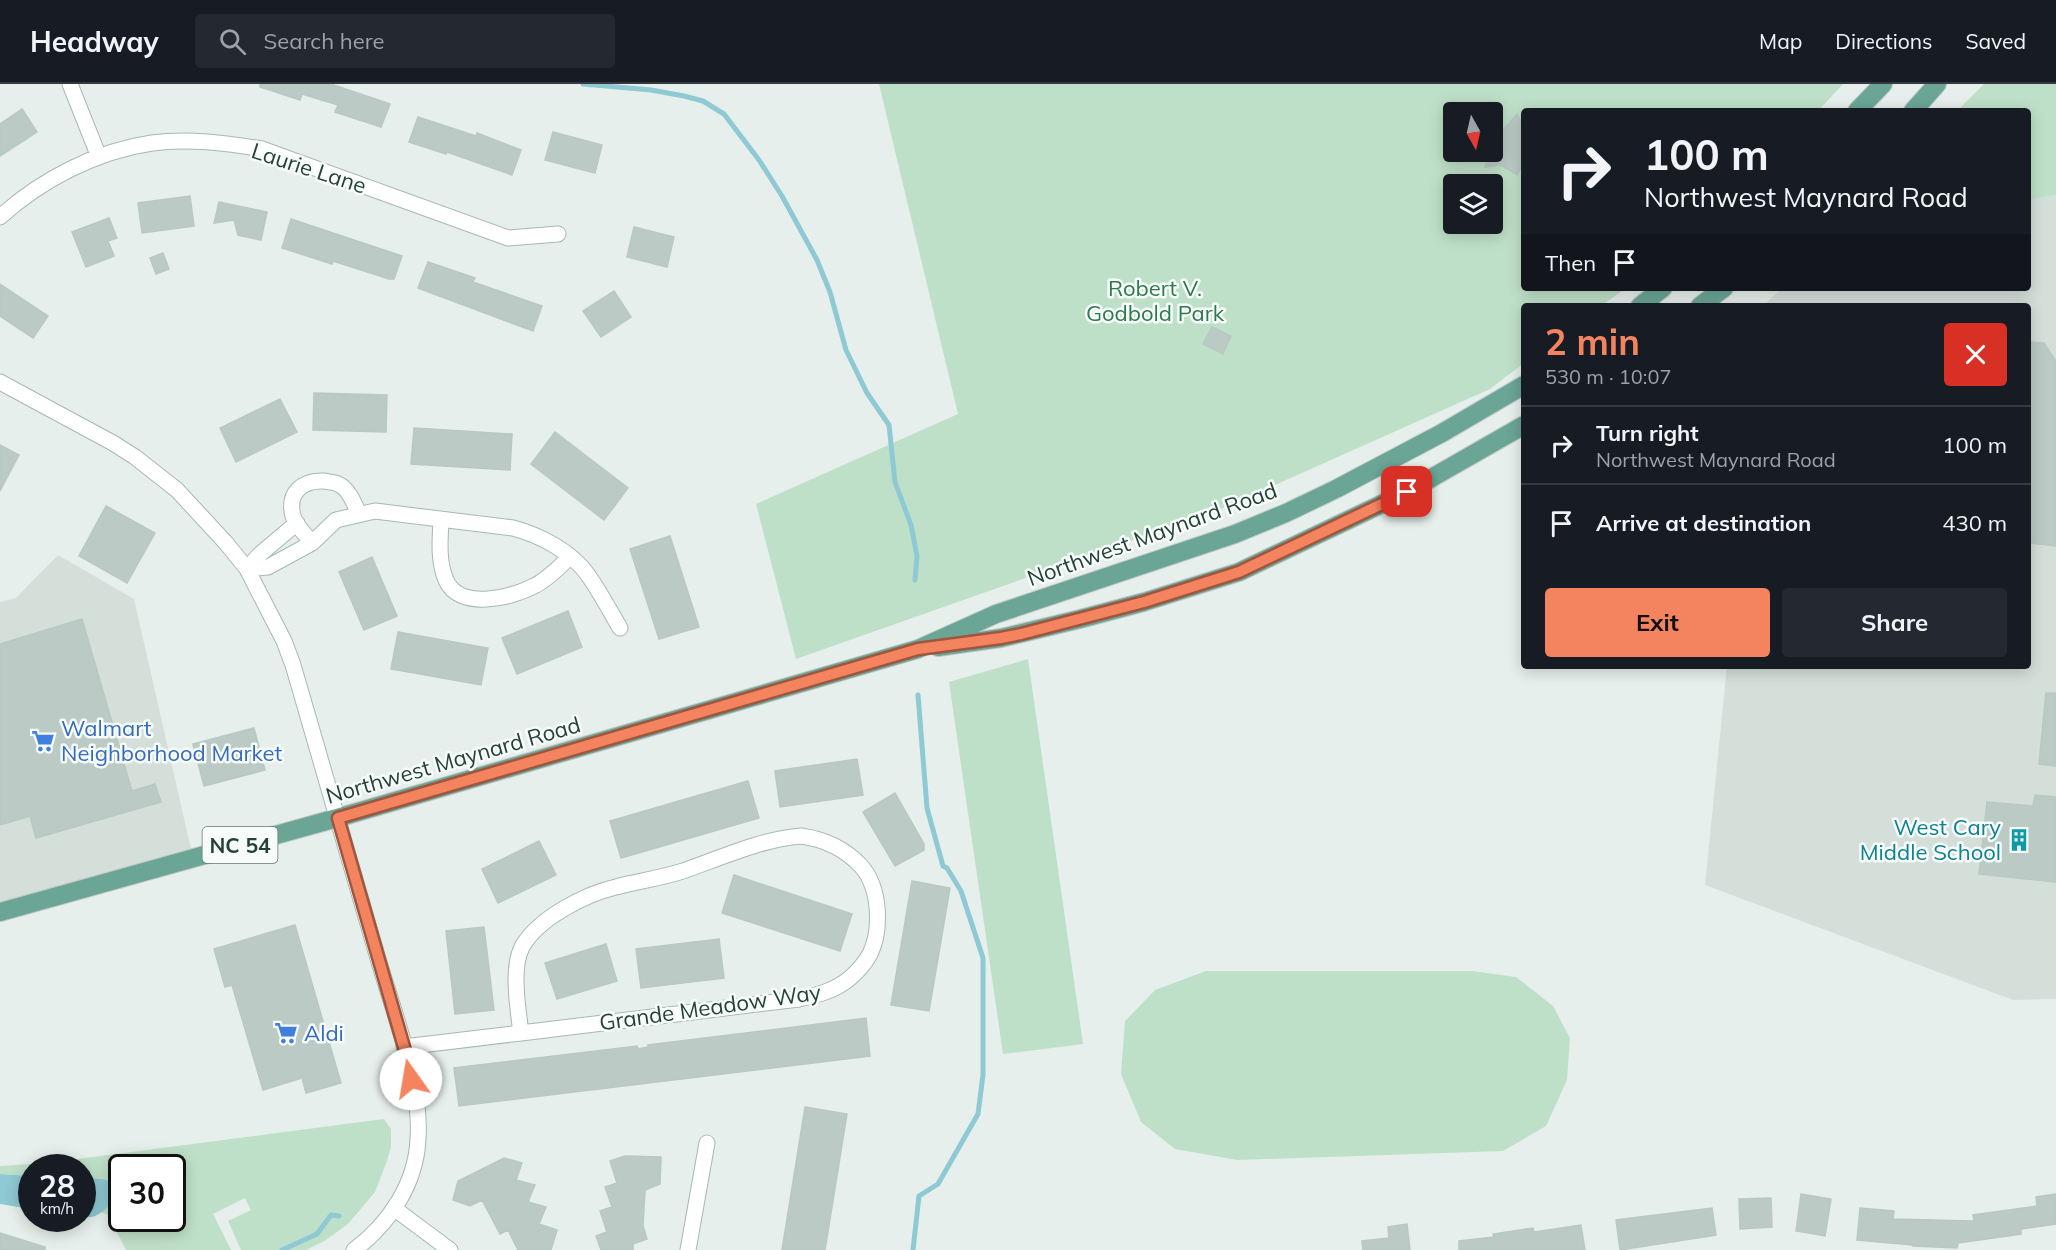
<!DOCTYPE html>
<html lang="en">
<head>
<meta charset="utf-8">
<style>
  body { margin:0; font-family:Mulish,sans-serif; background:#242831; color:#f1f3f6; height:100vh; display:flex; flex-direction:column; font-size:22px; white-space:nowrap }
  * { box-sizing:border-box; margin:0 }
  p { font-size:20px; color:#9ea1a6 }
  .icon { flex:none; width:33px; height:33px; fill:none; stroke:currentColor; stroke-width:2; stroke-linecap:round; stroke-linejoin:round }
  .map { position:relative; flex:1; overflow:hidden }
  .sheet { position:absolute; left:1521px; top:219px; width:510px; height:366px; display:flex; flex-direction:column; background:#171b24; border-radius:6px; box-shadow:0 3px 15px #0003 }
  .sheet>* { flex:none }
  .hud { position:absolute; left:1521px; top:24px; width:510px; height:183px; border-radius:6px; box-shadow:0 3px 15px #0003; background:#171b24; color:#f1f3f6; overflow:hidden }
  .needle { width:39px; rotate:172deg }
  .controls { position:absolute; left:1443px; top:18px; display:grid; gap:12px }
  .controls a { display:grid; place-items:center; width:60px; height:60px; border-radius:6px; background:#171b24; box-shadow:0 3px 15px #0003; font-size:30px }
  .speed { position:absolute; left:18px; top:1070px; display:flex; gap:12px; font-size:30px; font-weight:700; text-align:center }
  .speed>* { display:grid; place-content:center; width:78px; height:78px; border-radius:50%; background:#171b24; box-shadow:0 3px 15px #0003; line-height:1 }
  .speed small { font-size:15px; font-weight:400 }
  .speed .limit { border:3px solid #111; border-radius:9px; background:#fff; color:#111 }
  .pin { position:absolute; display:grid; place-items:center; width:51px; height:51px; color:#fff; margin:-26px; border-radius:12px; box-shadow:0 3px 9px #0006 }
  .me { position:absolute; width:66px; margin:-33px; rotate:347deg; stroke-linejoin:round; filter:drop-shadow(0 0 4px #0008) }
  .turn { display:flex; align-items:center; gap:21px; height:126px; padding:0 24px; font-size:27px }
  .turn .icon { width:78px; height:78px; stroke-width:2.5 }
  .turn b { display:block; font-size:42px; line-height:51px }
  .then { display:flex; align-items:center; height:57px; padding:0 24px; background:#0003; gap:12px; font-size:22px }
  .round { display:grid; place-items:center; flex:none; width:63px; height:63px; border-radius:6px; background:#242831 }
  .overview { display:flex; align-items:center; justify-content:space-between; height:102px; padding:0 24px }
  h1 { font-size:36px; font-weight:700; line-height:45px; color:#f4845f }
  .button { display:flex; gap:12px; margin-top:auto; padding:12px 24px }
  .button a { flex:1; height:69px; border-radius:6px; background:#f4845f; color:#111; font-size:24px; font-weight:700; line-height:69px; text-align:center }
  .button a+a { background:#242831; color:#f1f3f6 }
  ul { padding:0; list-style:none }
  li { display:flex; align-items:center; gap:18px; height:78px; padding:0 24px; border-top:2px solid #363941 }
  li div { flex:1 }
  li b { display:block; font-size:22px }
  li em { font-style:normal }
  header { display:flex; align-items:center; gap:36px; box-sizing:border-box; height:84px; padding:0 30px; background:#171b24; border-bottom:2px solid #363941 }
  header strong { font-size:28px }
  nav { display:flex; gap:33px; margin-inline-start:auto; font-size:21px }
  .search { width:420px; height:54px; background:#242831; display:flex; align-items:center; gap:15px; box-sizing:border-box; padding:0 21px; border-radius:6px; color:#9ea1a6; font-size:22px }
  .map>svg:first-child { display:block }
  .built { fill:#d4dfda }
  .green { fill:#bfe0c8; fill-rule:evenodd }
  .water { fill:#8ec9d4 }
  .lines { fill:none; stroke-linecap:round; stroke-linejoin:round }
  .stream { stroke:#8ec9d4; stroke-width:5 }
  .building { fill:#bbcac4; stroke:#b8c9c2; stroke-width:1.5 }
  .street-casing { stroke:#a8b8b2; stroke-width:17 }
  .primary-casing { stroke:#c2cac8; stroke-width:20 }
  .street { stroke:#fff; stroke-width:15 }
  .primary { stroke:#6aa596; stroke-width:18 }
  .route-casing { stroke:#9f563e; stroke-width:15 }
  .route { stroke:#f4845f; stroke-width:10 }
  .labels { text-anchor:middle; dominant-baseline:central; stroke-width:5; stroke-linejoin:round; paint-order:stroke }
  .shield { fill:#f7fbf9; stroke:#637a73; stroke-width:1.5 }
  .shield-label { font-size:21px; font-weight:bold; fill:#24423a }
  .street-label { font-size:22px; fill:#24423a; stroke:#f7fbf9 }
  .park-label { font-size:22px; fill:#2d7a4b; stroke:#f7fbf9 }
  .shop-label { font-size:22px; fill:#366cbe; stroke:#f7fbf9; text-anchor:start }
  .culture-label { font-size:22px; fill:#0d838f; stroke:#f7fbf9; text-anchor:end }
</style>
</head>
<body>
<header>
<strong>Headway</strong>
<div class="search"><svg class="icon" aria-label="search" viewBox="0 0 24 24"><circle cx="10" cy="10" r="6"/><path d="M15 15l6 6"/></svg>Search here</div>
<nav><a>Map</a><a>Directions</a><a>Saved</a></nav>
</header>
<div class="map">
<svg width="2056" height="1166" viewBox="0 0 2056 1166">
  <rect width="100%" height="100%" fill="#e6efeb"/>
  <path class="built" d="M2056,111V915L2013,916L1705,801L1727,582H2028V222H1763L1782,204H2028V116Z
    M58,471L134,515L193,774L0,826V518L16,514Z"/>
  <path class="green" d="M879,0H1843L1818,27H1524V204H1626L1601,222H1524V279L1490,305L1221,425L796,575L756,420L958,330ZM1454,28H1492V68H1454ZM1454,100H1492V140H1454Z
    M1984,0H2056V111L2028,116V27H1957Z
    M1028,575L1083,960L1003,970L949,598Z
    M1206,887H1472L1516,893L1553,922L1570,954L1567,996L1546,1042L1503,1067L1237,1076L1175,1065L1141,1038L1121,990L1125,937L1155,906Z
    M384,1035L391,1045V1063L387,1077L375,1108L348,1140L326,1156L306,1166H241L228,1137L251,1126L245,1114L213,1130L231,1166H126L108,1131L101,1128L110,1121L102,1095L83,1094L82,1083H32L31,1092L0,1090V1082L47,1079ZM122,1083H172V1134H122Z"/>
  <path class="water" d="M0,1090L31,1092V1125L0,1120Z
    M82,1094L102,1095L112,1098L117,1105C113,1120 100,1136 83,1133Z"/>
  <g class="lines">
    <path class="stream" d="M583,0L651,6L684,12L703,17L724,30L759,76L782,112L817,176L830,208L846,266L867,309L889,341L895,398L911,441L917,472L915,496
      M282,1166L317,1150L331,1131L339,1132
      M913,1166L919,1112L938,1100L978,1030L983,991V874L961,807L947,784L943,782L927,724L918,611"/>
  </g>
  <path class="building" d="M260,0H331L390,20L381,43L335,28L338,21L302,10L300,16L260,3Z
    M22,25L37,48L0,72V40Z
    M1517,30L1524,45V78L1517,91L1501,81L1485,83L1491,68H1492L1494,57Z
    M418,33L476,52L477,49L521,66L512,91L447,68L446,70L409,58Z
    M553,48L602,61L595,89L545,76Z
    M190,112L194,142L142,149L138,119Z
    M219,118L267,128L261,156L238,151L234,136L214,139Z
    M109,134L117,154L108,157L114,172L86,183L72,148Z
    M291,135L402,172L394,195H389L333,177L332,180L282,164Z
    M634,143L674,153L667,183L627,173Z
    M163,169L169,185L156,190L150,174Z
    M428,178L475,194L473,198L542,222L533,247L418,204Z
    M0,200L48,232L33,254L0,232Z
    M614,207L631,233L601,253L583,227Z
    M1212,243L1231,252L1223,270L1203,260Z
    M2028,258L2044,259L2056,277V462L2029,459L2031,443L2028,442Z
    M314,309L387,311L386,348L313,346Z
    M280,315L297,348L236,378L220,344Z
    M414,344L512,350L510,386L411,380Z
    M555,348L628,404L604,436L531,380Z
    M0,361L19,371L0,407Z
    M106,422L155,449L127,499L79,472Z
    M670,452L699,543L659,555L630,465Z
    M372,473L397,532L364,546L339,488Z
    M568,527L582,563L517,590L502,554Z
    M82,535L132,707L155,700L161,718L36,754L30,732L0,741V560Z
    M398,548L488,564L481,601L391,585Z
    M2046,609H2056V682L2039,680Z
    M254,644L265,686L204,702L193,660Z
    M857,675L863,711L780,723L775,687Z
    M748,697L759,734L621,774L610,737Z
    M895,709L924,760V766L895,782L863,728Z
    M2035,711L2056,713V798L1979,790L1987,718L2033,722Z
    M539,757L556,791L498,819L482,785Z
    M734,791L852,830L840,867L722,829Z
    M912,797L950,804L929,927L891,921Z
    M295,841L341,999L306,1009L302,994L263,1006L232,901L225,903L214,865Z
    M484,843L494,926L455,930L446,847Z
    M719,855L724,894L641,904L636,865Z
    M606,860L617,897L557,915L545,879Z
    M866,934L870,972L459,1022L454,984L637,962L638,965L648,963V961Z
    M805,1023L847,1030L825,1166H782Z
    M625,1072L661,1073L660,1100L645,1106L643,1142L647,1155L633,1160V1166H601L596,1152L607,1148L600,1127L612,1123L605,1103L617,1099L610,1077Z
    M504,1074L522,1079L516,1096L535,1101L528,1118L546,1123L539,1140L557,1146L551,1166H518L508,1146L500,1150L482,1116L470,1122L453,1116L458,1097Z
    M1801,1110L1831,1115L1825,1152L1796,1147Z
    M2056,1110V1140L2021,1145V1150L1958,1159L1957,1164L1913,1162V1161L1857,1156L1860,1124L1894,1127L1893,1135L1974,1137L1973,1131L2037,1122L2036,1113Z
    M1771,1114L1772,1143L1740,1145L1739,1115Z
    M1712,1124L1716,1151L1620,1166L1616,1136Z
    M1407,1140L1410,1166H1363L1362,1157L1389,1154L1388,1143Z
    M1581,1141L1585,1166H1459V1157L1494,1153L1493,1150L1533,1144L1534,1148Z
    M0,1149L45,1163V1166H0Z"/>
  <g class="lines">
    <g class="street-casing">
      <path id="street" d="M70,0L99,73
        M0,133C41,96 96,67 152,59C188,54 226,59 262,65L508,154L558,150
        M0,298L113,359L135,373L177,406L226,459L247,485L284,557L293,581C322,680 350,780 379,878C394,929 422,1003 418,1055C416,1100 389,1140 354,1166
        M441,437C440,456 438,478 446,496C459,527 511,514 534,502C547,496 559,483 570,473
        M312,459C306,451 295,441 293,432C287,409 302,396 324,397C328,398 334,398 338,400C349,405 354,419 359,430
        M247,485L268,483L312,459L336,436L375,427L513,444C540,451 572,468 588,491C600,508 610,527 620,544
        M247,485L259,471L297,439
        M801,752C824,755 845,765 861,782C880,803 882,845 870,870C865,879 857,888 850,894C835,907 817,911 799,915L521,949C518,925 511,884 522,863C538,834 586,810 616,803C639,797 661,794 683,787C720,774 762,755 801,752Z
        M404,963L521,949
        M395,1125L450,1166
        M688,1166L707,1059"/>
    </g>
    <g class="primary-casing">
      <path id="primary" d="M1857,27L1883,0
        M1913,27L1937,0
        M1640,222L1663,204
        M1700,222L1724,204
        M938,563L1001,554L1080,535L1144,518L1239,488L1407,408L1524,341
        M0,828L337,734L918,565L996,530L1235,450L1286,429L1336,405L1442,349L1524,301"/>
    </g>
    <use href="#street" class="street"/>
    <use href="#primary" class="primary"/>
  </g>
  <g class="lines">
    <g class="route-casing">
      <path id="route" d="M411,995L404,963L338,734L918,565L1001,554L1021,550L1144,518L1239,488L1407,408"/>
    </g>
    <use href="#route" class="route"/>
  </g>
  <defs>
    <g id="supermarket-bare" transform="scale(1.8)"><path d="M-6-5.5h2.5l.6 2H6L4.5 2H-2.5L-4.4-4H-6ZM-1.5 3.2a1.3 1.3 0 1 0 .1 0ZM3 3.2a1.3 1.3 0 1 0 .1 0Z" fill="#3f7fe0" stroke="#f7fbf9" stroke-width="2.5" paint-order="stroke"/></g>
    <g id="building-bare" transform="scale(1.8)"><path d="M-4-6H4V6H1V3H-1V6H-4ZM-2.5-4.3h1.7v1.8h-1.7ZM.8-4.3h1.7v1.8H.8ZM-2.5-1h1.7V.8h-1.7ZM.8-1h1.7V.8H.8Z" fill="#0f9aa8" stroke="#f7fbf9" stroke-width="2.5" paint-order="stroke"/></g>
  </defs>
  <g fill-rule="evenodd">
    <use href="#supermarket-bare" x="43" y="657"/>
    <use href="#building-bare" x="2019" y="756"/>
    <use href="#supermarket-bare" x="286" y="949"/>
  </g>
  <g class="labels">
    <rect class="shield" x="202.5" y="743" width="75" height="36" rx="4.5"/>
    <g class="shield-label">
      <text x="240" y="761">NC 54</text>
    </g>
    <g class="street-label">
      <text transform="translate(309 84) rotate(18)">Laurie Lane</text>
      <text transform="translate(1152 450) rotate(-20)">Northwest Maynard Road</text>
      <text transform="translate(453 676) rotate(-16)">Northwest Maynard Road</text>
      <text transform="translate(710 923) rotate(-8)">Grande Meadow Way</text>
    </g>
    <g class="park-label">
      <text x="1155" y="204">Robert V.<tspan x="1155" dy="25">Godbold Park</tspan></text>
    </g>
    <g class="shop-label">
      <text x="61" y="644">Walmart<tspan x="61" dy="25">Neighborhood Market</tspan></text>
      <text x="304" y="949">Aldi</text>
    </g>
    <g class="culture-label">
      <text x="2001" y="743">West Cary<tspan x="2001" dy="25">Middle School</tspan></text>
    </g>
  </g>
</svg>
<div class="controls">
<a><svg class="needle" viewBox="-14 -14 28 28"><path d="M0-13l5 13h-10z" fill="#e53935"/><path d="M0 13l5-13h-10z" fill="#9ea1a6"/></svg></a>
<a><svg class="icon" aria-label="layers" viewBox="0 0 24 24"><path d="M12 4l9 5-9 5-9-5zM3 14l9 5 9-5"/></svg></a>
</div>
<div class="speed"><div>28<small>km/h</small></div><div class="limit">30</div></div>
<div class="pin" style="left:1407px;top:408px;background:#d93025"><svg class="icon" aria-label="arrive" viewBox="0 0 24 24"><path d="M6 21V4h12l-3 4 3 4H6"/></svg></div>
<svg class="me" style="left:411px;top:995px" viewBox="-20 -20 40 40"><circle r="19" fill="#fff"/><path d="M0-13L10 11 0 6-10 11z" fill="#f4845f"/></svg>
<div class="hud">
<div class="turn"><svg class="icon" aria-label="right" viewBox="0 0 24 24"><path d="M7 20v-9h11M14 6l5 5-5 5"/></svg><div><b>100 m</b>Northwest Maynard Road</div></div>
<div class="then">Then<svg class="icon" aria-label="arrive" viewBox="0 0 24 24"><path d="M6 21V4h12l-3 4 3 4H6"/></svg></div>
</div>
<section class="sheet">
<div class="overview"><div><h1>2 min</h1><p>530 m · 10:07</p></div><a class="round" style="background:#d93025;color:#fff"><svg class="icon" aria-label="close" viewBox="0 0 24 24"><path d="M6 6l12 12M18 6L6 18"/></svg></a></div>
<ul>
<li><svg class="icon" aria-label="right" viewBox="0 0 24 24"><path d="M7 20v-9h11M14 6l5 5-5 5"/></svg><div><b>Turn right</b><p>Northwest Maynard Road</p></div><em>100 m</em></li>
<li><svg class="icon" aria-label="arrive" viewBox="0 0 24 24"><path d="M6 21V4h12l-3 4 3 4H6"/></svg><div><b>Arrive at destination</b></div><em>430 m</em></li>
</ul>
<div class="button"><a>Exit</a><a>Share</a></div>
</section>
</div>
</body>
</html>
